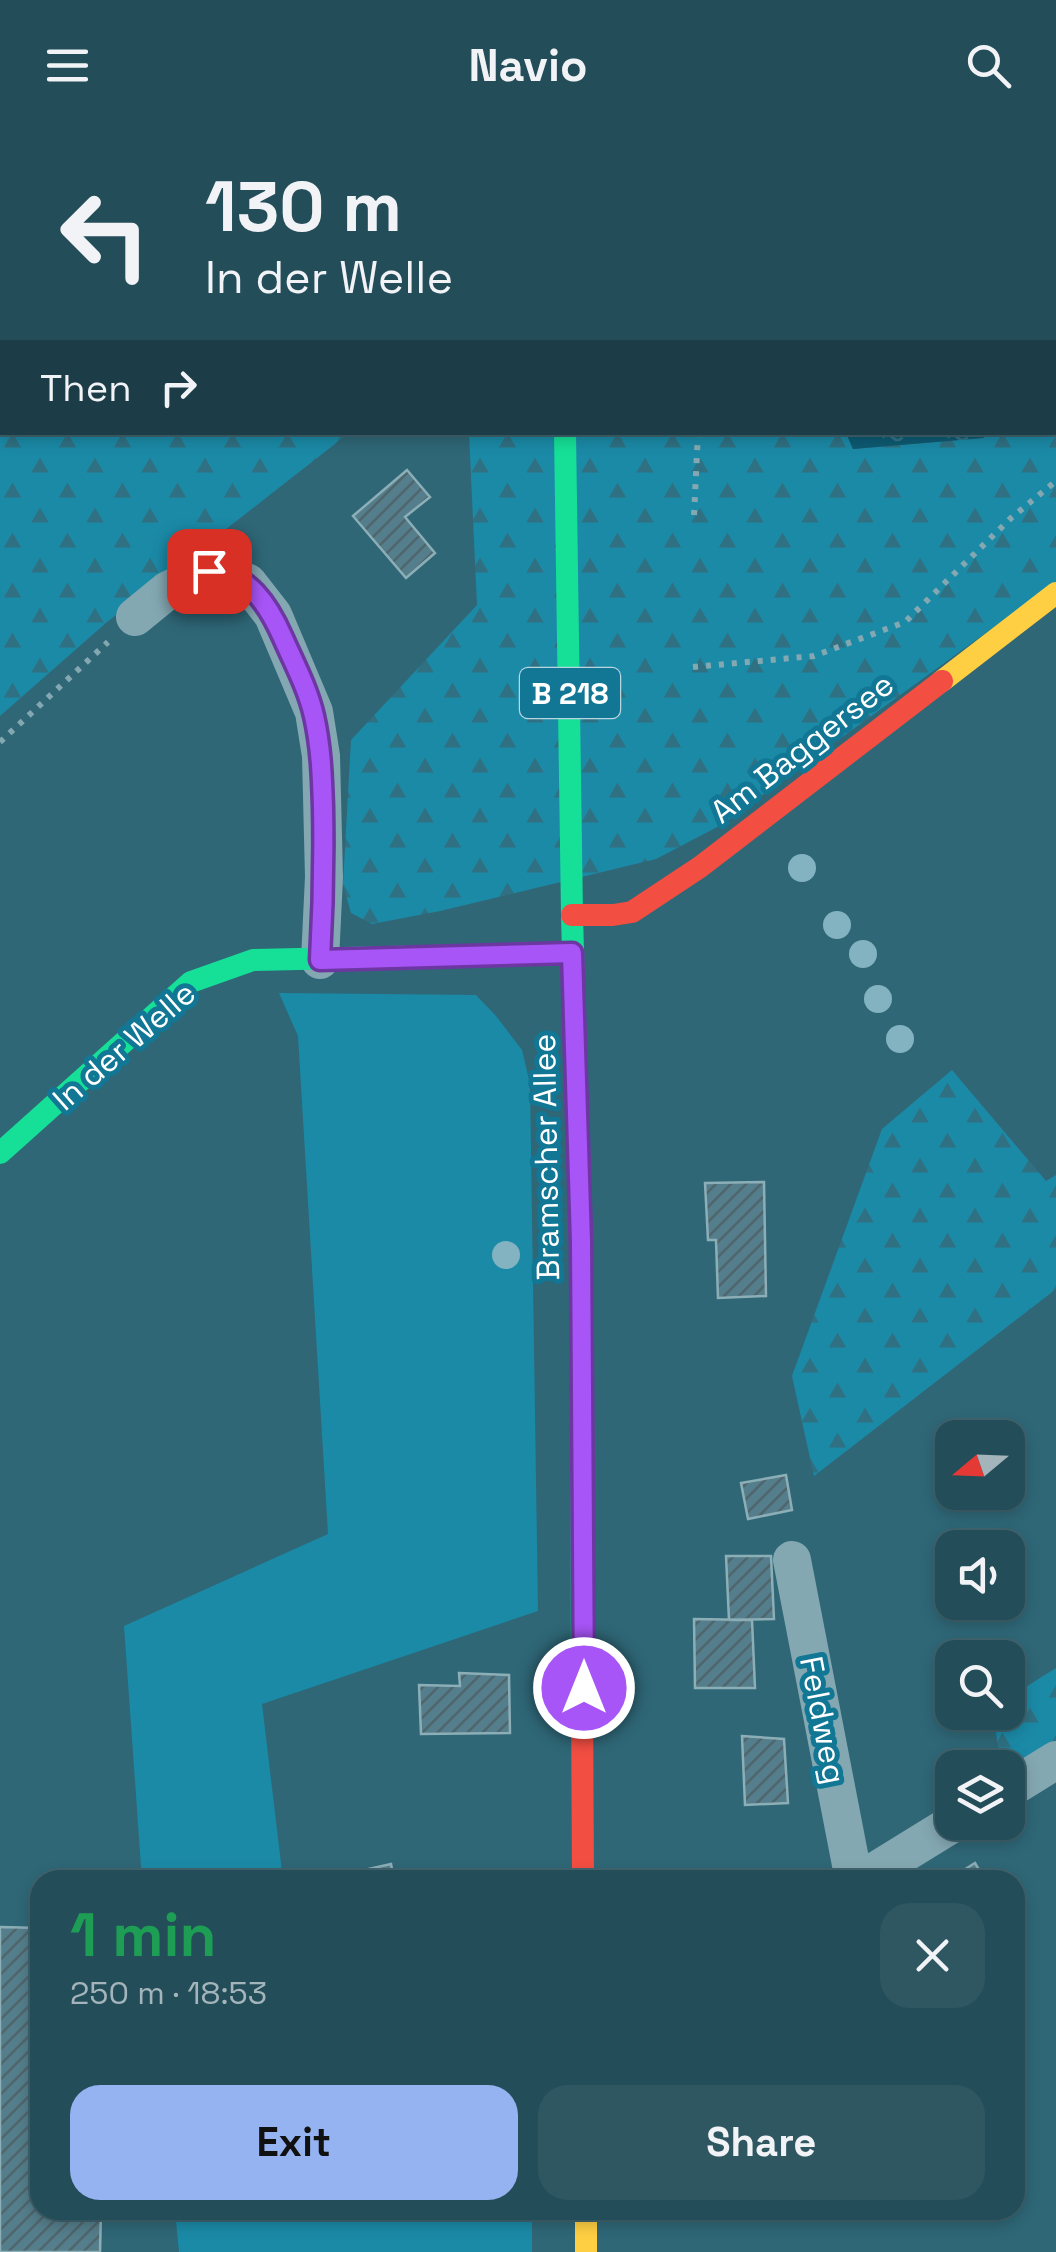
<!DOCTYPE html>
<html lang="en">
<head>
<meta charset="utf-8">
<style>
  body { margin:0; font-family:"Space Grotesk",sans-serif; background:#2f5762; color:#f1f3f6; height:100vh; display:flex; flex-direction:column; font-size:38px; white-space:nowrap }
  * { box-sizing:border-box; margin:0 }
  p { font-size:32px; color:#a3b4ba }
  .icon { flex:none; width:55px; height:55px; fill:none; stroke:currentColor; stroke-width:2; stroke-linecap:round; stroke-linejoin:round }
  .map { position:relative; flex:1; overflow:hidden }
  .side { position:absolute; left:30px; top:1740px; width:995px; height:350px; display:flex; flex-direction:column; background:#234d59; border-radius:30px; box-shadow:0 5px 15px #0003,0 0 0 2px #40646f }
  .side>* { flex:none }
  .top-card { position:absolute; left:0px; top:0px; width:1058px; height:305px; box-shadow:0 5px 15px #0003,0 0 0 2px #40646f; background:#234d59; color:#f1f3f6; overflow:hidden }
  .needle { width:65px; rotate:251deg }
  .buttons { position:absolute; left:935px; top:1290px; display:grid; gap:20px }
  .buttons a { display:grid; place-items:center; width:90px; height:90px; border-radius:20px; background:#234d59; box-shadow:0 5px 15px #0003,0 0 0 2px #40646f; font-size:50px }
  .pin { position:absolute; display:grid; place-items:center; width:85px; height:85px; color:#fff; margin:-42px; border-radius:20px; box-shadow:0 5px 15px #0006 }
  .me { position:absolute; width:110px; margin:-55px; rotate:0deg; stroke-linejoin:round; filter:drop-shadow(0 0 8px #0008) }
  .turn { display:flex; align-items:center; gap:35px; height:210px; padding:0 40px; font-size:45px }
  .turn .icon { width:130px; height:130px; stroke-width:2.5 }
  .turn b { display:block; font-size:70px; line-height:85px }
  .then { display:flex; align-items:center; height:95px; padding:0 40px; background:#0003; gap:20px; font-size:38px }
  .round { display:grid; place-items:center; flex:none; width:105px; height:105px; border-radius:30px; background:#2f5762 }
  .summary { display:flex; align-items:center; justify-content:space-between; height:170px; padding:0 40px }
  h1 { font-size:60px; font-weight:700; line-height:75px; color:#1e9e55 }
  .primary-button { display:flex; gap:20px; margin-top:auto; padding:20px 40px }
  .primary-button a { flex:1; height:115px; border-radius:30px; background:#95b2f1; color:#111; font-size:40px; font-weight:700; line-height:115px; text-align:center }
  .primary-button a+a { background:#2f5762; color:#f1f3f6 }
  header { display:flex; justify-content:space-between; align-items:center; height:130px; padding:0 40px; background:#234d59; font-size:45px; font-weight:700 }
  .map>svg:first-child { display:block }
  .grass { fill:#1b8aa7 }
  .forest { fill:url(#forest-firs) }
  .water { fill:url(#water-ripples) }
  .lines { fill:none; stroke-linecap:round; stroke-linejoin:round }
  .stream { stroke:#0d5a72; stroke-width:11 }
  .building { fill:url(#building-hatch); stroke:#8caeb7; stroke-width:2.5 }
  .path { stroke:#84a8b2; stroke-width:6; stroke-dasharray:5 8; stroke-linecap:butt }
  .street { stroke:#84a8b2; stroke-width:38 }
  .fast { stroke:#16e098; stroke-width:22 }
  .slow { stroke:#ffcf43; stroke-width:22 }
  .jam { stroke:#f24e42; stroke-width:22 }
  .tree { fill:#83b3c1 }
  .route-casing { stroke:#6d37a1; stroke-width:25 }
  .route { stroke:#a855f7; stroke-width:18 }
  .labels { text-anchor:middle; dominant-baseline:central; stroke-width:10; stroke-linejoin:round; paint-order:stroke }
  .shield { fill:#117795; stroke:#b8d6df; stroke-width:2.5 }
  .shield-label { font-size:30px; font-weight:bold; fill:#fff }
  .street-label { font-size:32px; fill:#fff; stroke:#117795 }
</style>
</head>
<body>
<header><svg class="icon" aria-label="menu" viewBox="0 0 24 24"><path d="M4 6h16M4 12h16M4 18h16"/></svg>Navio<svg class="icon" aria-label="search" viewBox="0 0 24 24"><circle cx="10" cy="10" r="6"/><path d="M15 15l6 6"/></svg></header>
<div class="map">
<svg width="1056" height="2122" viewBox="0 0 1056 2122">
  <defs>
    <pattern id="forest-firs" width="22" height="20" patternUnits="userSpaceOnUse" patternTransform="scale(2.5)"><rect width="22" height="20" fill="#1b8aa7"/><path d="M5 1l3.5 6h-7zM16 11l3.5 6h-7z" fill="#2f7183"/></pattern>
    <pattern id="water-ripples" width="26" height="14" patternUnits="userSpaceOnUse" patternTransform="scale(2.5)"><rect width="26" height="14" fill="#0d5a72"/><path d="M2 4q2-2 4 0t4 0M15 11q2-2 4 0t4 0" fill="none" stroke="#317387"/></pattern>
    <pattern id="building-hatch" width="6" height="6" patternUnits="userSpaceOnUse" patternTransform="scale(2.5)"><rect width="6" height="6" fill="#547e8b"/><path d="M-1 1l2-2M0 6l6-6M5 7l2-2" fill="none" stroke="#50656c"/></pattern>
  </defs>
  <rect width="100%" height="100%" fill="#2f6777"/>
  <path class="grass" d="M279,863L476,865L496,886L522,920L530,954L538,1481L262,1574L283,1750H142L124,1496L328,1404L298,906Z
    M175,2080H532V2122H179Z"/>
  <path class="forest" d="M0,0H822V2H2V302L349,303L107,492L0,586Z
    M1056,250V452L721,695L656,729L440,781L372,794L351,783L343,755L351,610L477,475L469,303L846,302L853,319L983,308L990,303L1055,302Z
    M952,940L1046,1051L1056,1045V1159L814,1346L792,1246L882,999Z
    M1056,1538V1630L1008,1660V1638L1001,1637L993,1583L1008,1582V1568Z"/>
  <path class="water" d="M822,0H1056V250L1055,2H822Z
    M846,303H990L983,308L853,319Z"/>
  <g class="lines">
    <path class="stream" d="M439,0V2"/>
  </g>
  <path class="building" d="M407,340L430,367L405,387L435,423L406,448L353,386Z
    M764,1052L766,1166L718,1168L716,1110H708L705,1053Z
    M786,1345L792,1380L748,1389L741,1353Z
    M726,1426H771L774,1489L729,1490Z
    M694,1489L752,1490L755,1558H695Z
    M459,1543L509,1545L510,1603L421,1604L419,1555L460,1556Z
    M742,1606L784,1609L788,1673L745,1675Z
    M975,1733L985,1750H948Z
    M391,1734L394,1750H319Z
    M0,1797L40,1798V2080H101L100,2122H0Z"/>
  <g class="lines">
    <path class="path" d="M716,2V0
      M694,385L698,302
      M693,537L814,526L905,492L1011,388L1056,351
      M0,612L108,512"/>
    <path class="street" d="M135,487L168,460L209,441H223L248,453L273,485L314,582L321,626L324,747L320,830
      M792,1430L854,1750
      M1008,1660L1056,1630
      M861,1750L955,1692"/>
    <path class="fast" d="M557,0V2
      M565,302L572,785L581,1112L582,1568
      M0,1023L191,852L253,830L572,823"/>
    <path class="slow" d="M942,551L1056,463
      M586,2080V2122"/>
    <path class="jam" d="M572,785H613L632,782L700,737L942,551
      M582,1568L583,1750"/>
  </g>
  <g class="tree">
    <circle cx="802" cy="738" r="14"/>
    <circle cx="837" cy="795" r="14"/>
    <circle cx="863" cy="824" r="14"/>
    <circle cx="878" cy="869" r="14"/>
    <circle cx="900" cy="909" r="14"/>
    <circle cx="506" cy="1125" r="14"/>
  </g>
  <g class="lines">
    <g class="route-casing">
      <path id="route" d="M209,441C248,442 269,476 283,508C294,533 308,559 314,586C321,617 322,646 323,677C324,729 323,779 320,830L572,823L581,1112L584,1558"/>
    </g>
    <use href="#route" class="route"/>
  </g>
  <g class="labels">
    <rect class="shield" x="520" y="538" width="100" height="50" rx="8"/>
    <g class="shield-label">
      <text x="570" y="563">B 218</text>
    </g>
    <g class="street-label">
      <text transform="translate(802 618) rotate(-38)">Am Baggersee</text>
      <text transform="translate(124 916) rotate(-41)">In der Welle</text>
      <text transform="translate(546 1027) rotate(-91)">Bramscher Allee</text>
      <text transform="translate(823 1590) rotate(79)">Feldweg</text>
    </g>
  </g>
</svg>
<div class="buttons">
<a><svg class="needle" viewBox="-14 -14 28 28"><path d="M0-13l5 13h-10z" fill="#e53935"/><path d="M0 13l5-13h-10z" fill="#a3b4ba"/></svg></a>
<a><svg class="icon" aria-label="sound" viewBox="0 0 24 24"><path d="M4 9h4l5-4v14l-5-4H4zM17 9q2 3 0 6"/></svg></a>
<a><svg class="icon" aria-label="search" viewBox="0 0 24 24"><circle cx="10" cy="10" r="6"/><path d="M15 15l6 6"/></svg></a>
<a><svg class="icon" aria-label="layers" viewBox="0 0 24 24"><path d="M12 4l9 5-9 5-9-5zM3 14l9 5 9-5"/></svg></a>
</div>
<div class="pin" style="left:209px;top:441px;background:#d93025"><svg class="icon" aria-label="arrive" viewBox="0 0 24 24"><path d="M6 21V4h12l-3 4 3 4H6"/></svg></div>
<svg class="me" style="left:584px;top:1558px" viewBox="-20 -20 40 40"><circle r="17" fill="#a855f7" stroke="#fff" stroke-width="3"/><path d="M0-11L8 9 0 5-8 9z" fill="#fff"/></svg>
<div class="top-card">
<div class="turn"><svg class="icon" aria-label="left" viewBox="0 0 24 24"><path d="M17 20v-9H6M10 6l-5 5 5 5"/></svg><div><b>130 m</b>In der Welle</div></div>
<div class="then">Then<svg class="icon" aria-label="right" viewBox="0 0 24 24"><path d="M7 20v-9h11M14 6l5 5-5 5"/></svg></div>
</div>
<section class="side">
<div class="summary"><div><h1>1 min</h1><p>250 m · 18:53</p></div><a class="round"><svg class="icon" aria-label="close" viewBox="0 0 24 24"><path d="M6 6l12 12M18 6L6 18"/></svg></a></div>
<div class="primary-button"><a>Exit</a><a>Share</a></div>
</section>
</div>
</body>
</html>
